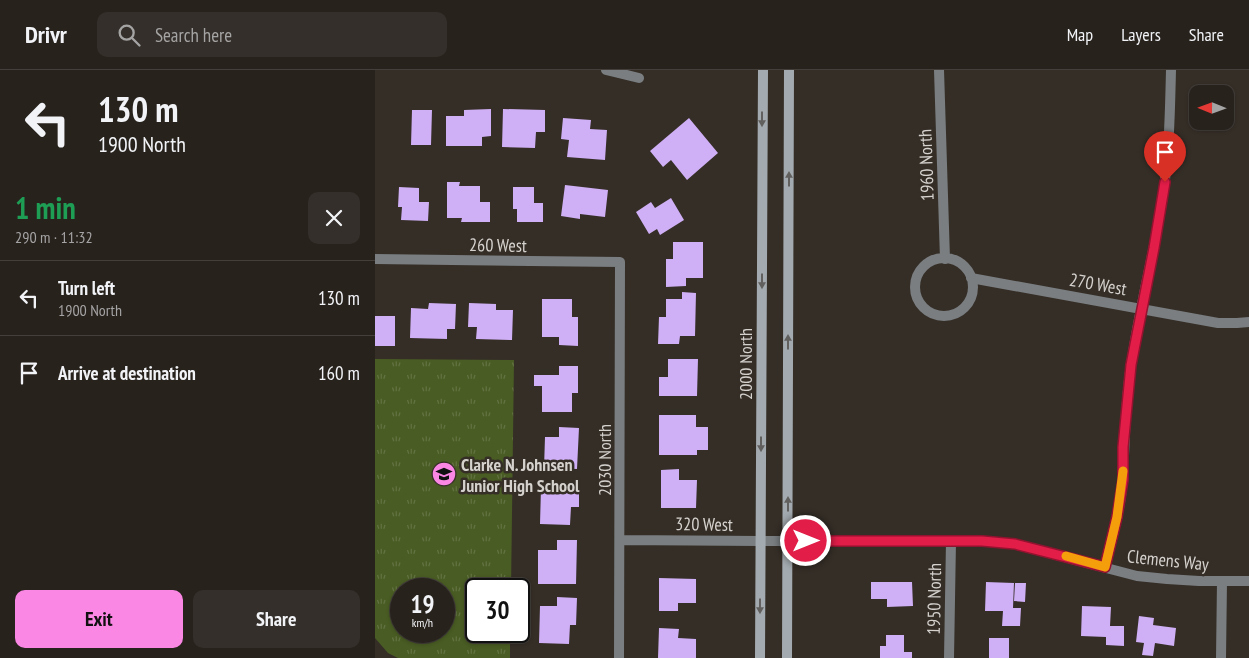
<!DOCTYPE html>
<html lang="en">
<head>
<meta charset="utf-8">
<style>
  body { margin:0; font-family:"PT Sans Narrow",sans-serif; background:#342f2a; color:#f1f3f6; height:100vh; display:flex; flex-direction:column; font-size:19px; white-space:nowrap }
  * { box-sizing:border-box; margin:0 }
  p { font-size:16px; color:#a5a4a4 }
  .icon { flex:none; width:28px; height:28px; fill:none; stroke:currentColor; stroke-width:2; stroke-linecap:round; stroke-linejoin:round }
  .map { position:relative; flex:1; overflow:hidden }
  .sheet { display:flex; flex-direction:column; background:#28221d; width:375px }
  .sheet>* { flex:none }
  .guide { background:#28221d; color:#f1f3f6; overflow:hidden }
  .needle { width:32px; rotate:271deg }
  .tools { position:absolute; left:814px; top:15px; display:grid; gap:10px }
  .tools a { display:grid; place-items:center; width:45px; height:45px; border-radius:10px; background:#28221d; box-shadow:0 1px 4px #0004,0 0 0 1px #443f3b; font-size:25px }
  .speed { position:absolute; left:15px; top:508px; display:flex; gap:10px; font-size:25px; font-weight:700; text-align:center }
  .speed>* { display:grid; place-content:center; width:65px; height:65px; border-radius:50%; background:#28221d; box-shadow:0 1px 4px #0004,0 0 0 1px #443f3b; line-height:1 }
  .speed small { font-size:12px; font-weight:400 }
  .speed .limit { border:2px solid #111; border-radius:8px; background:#fff; color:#111 }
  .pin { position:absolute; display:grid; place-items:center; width:42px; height:42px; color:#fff; margin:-51px -21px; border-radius:50% 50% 50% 0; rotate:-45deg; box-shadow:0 0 5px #0007 }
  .pin .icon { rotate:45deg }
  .me { position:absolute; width:55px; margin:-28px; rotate:90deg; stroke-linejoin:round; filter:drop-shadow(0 0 4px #0008) }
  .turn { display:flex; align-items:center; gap:18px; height:105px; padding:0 15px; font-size:22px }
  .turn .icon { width:65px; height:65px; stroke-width:2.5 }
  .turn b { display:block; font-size:35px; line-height:42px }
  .round { display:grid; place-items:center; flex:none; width:52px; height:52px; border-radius:10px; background:#342f2a }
  .headline { display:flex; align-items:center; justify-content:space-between; height:85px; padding:0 15px }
  h1 { font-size:30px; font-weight:700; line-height:38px; color:#1e9e55 }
  .button { display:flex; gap:10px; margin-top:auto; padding:10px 15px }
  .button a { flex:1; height:58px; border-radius:10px; background:#fb87e5; color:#111; font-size:20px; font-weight:700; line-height:58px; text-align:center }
  .button a+a { background:#342f2a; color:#f1f3f6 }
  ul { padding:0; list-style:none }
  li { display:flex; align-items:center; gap:15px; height:75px; padding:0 15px; border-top:1px solid #443f3b }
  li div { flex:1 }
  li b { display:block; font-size:19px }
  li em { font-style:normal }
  header { display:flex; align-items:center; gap:30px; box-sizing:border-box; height:70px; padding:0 25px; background:#28221d; border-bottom:1px solid #443f3b }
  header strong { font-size:24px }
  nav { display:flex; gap:28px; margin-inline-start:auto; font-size:18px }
  .search { width:350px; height:45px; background:#342f2a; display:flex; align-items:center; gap:12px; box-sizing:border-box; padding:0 18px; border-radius:10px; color:#a5a4a4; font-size:19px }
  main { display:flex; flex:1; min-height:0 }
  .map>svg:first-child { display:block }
  .grass { fill:url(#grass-tufts); fill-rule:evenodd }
  .building { fill:#cfaff5 }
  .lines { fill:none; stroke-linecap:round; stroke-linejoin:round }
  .street { stroke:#7a7e81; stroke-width:10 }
  .secondary { stroke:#a4abb0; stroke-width:10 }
  .oneway { fill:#61605e }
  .route-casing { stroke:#92132f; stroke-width:12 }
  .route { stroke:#e11d48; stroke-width:9 }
  .slow { stroke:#f59e0b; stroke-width:9 }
  .labels { text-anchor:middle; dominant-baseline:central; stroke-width:5; stroke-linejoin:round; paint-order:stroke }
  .street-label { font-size:18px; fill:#d5d1cd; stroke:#352e27 }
  .poi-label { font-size:18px; font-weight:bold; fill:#d5d1cd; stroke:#352e27; text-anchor:start }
</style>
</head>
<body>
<header>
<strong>Drivr</strong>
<div class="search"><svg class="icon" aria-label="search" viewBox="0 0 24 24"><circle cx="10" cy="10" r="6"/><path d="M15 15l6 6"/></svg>Search here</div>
<nav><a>Map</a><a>Layers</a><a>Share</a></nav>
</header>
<main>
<section class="sheet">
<div class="guide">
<div class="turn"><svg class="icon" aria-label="left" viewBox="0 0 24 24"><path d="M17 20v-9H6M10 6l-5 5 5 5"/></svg><div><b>130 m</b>1900 North</div></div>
</div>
<div class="headline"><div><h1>1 min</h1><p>290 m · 11:32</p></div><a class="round"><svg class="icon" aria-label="close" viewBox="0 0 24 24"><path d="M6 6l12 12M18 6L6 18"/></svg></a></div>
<ul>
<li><svg class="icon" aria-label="left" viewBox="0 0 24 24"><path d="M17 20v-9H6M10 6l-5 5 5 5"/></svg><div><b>Turn left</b><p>1900 North</p></div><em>130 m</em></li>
<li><svg class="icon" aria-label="arrive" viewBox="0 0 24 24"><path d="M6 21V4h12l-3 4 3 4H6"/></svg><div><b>Arrive at destination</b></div><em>160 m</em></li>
</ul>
<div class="button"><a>Exit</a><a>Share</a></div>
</section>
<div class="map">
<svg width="874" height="588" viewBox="0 0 874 588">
  <defs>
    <pattern id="grass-tufts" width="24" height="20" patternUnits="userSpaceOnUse" patternTransform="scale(1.25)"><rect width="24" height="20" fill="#495c23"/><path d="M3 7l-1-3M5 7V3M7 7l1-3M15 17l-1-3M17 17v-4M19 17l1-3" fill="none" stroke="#627242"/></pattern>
  </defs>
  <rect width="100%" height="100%" fill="#352e27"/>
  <path class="grass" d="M0,289L139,290L136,519H101V561H135V588H23L13,583L0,568ZM26,519H69V561H26Z"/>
  <path class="building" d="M116,39V66L107,67V76H71V46H89V40Z
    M128,39L170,40V62H161L160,78L127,77Z
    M37,40H57L56,75H36Z
    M188,48L216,50L215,59L232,60L230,90L192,87L194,70L186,69Z
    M314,48L343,83L312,110L296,90L288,97L275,81Z
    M72,112H85L84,116H105V132H115V152H86L87,148H72Z
    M190,115L233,120L230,147L205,144V149L186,146Z
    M24,117L44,118V132H54L53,151L26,150L27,137H23Z
    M138,117H159V133H168V152H142V139H138Z
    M296,128L309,150L285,165L282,159L274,164L261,142L276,132L280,138Z
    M298,172H328V208H311V216L291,217V189H298Z
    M307,222L321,223L320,266H305L304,274H283L284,247H291V229H307Z
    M167,229H197V247H203V276L184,275V267H167Z
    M54,233L81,234L80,259H72V269L35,268L36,238L53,239Z
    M94,233L121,234V240H138L137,270L101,269L102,257H93Z
    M0,246H20V276H0Z
    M293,289H323L322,326H284V307H293Z
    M184,296H203V323H197V342H167V316H159V305H184Z
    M284,345H321V357H333V380H322V385H284Z
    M184,357L204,358L202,399L169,398L170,367H184Z
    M304,399V410H322L321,438H286V400Z
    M166,417L204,418V437H196L195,455L165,454Z
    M182,470H202L201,514H163V480H182Z
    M284,508L321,509V533H303V541H284Z
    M496,512H537L538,536L512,537V529H496Z
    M611,512L639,513L638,538H646L645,556H627L628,541H610Z
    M640,513H651L650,532L639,531Z
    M182,527L202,528L201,555H195L194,574L164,573L165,536H182Z
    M707,536L736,537L735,556H749V576L731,575V567L706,566Z
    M764,546L779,548L778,555L801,558L799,576L780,573L778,586L767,585L769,573L761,572Z
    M284,558L304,559L303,568L321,569V588H283Z
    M511,565H529V582H537V588H505V576H511Z
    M614,568H634V588H614Z"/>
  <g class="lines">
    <path class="street" d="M231,0L264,8
      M564,0L570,189
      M540 217a29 29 0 1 1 58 0a29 29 0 1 1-58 0Z
      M0,189L245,192L244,588
      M596,208L843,253H862L874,252
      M245,470L385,471H607L639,474L762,506L792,509L824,511H874
      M730,497C737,468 746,438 748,408C750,371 750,333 756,295C764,240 778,187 787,132C794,88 795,44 796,0
      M574,588L576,471
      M846,588L847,511"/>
    <path class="secondary" d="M385,588L388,0
      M412,588L414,0"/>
  </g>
  <defs><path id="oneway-solid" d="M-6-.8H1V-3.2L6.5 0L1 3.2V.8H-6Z" transform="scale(1.25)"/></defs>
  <g class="oneway">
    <use href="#oneway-solid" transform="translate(387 49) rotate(90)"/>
    <use href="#oneway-solid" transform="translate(414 109) rotate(-90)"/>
    <use href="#oneway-solid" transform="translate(387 211) rotate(90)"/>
    <use href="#oneway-solid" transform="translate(413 272) rotate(-90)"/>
    <use href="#oneway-solid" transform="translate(386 374) rotate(90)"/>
    <use href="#oneway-solid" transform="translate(413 434) rotate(-90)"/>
    <use href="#oneway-solid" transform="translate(385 536) rotate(90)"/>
  </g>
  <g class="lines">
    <g class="route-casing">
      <path id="route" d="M431,471H607L640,474L730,497L742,447L748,410V377L756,295L779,178L790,112"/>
    </g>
    <use href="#route" class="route"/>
    <path class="slow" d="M691,486L730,497L742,447L748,401"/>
  </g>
  <defs>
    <g id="school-disc" transform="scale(1.25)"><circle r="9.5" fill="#fb87e5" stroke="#352e27"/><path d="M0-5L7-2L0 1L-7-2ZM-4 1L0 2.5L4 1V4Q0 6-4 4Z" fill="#111"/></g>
  </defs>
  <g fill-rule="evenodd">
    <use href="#school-disc" x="69" y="404"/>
  </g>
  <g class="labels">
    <g class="street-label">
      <text transform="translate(551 95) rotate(-92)">1960 North</text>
      <text transform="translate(123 175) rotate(1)">260 West</text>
      <text transform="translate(723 214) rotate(10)">270 West</text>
      <text transform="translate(370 294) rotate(-90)">2000 North</text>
      <text transform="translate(229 390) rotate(-90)">2030 North</text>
      <text transform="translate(329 454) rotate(1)">320 West</text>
      <text transform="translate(793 490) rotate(6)">Clemens Way</text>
      <text transform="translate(559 529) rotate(-89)">1950 North</text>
    </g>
    <g class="poi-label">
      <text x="86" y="394">Clarke N. Johnsen<tspan x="86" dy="21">Junior High School</tspan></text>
    </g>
  </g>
</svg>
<div class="tools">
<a><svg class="needle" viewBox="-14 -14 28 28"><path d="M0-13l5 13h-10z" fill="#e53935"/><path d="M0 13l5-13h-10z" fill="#a5a4a4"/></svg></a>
</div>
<div class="speed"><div>19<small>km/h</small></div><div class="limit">30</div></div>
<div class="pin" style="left:790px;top:112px;background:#d93025"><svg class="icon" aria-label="arrive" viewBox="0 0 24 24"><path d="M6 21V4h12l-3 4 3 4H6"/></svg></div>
<svg class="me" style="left:431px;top:471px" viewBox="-20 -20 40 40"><circle r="17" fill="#e11d48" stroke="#fff" stroke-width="3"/><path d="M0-11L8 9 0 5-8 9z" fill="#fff"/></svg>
</div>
</main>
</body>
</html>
